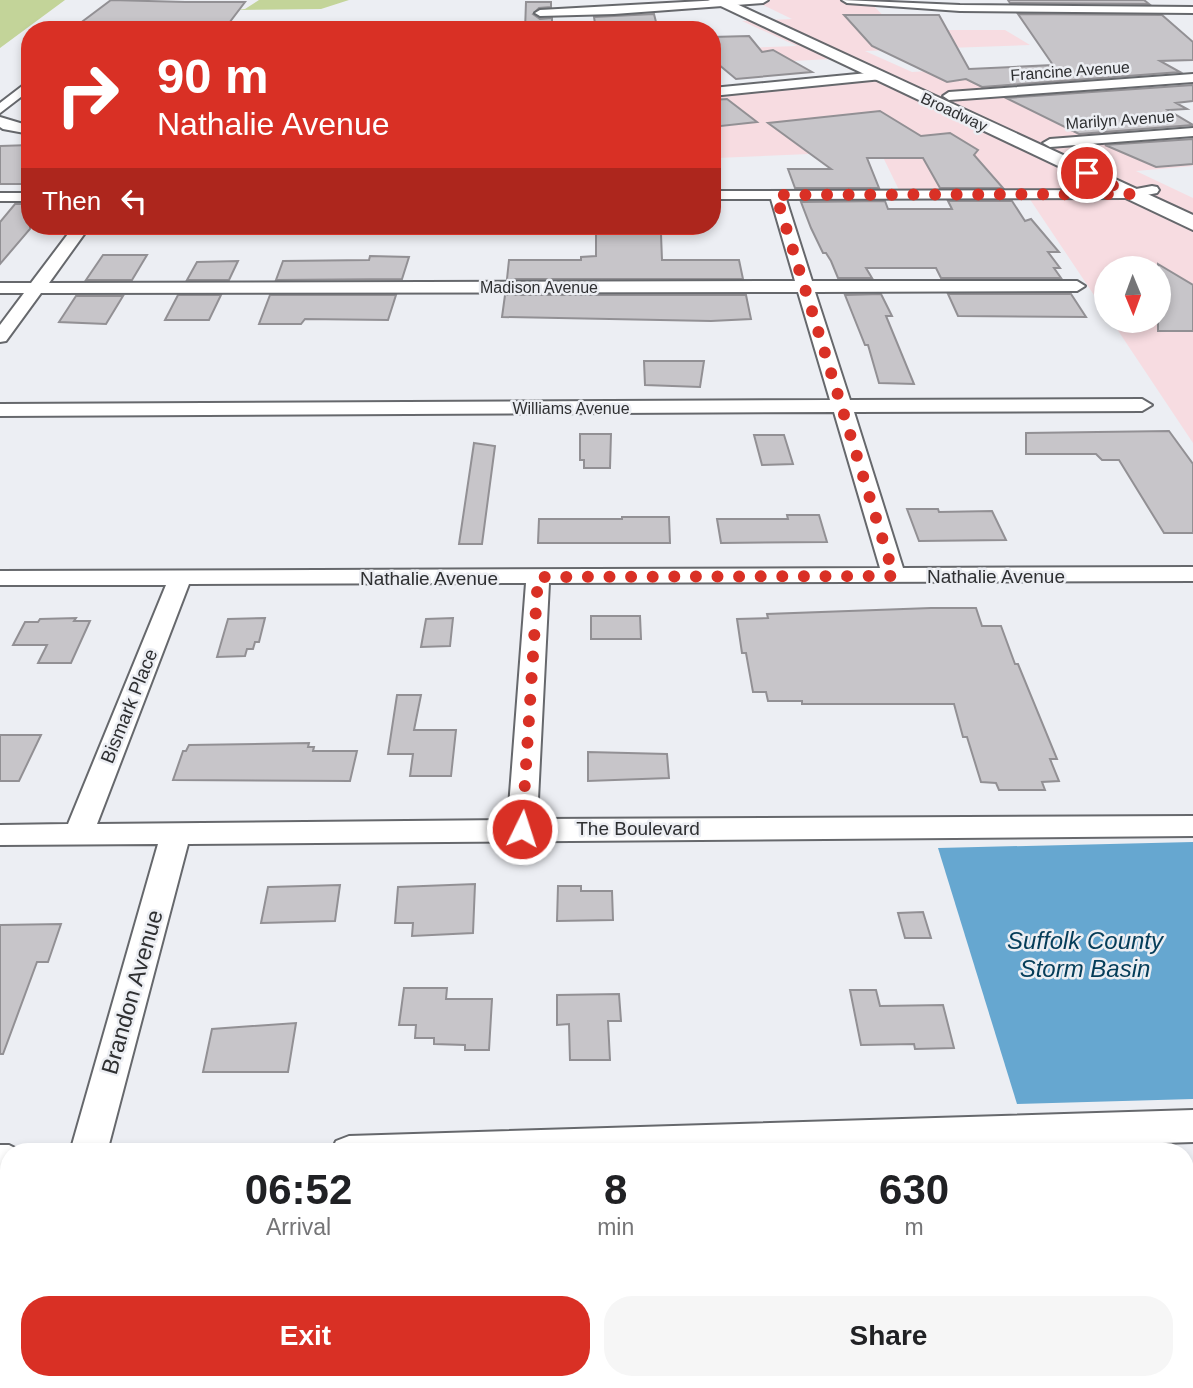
<!DOCTYPE html>
<html lang="en">
<head>
<meta charset="utf-8">
<style>
  body { margin:0; font-family:Arial,sans-serif; background:#f6f6f6; color:#202124; height:100vh; display:flex; flex-direction:column; font-size:26px; white-space:nowrap }
  * { box-sizing:border-box; margin:0 }
  p { font-size:23px; color:#757577 }
  .icon { flex:none; width:38px; height:38px; fill:none; stroke:currentColor; stroke-width:2; stroke-linecap:round; stroke-linejoin:round }
  .map { position:relative; flex:1; overflow:hidden }
  .details { position:absolute; left:0px; top:1143px; width:1194px; height:247px; display:flex; flex-direction:column; background:#fff; border-radius:28px 28px 0 0; box-shadow:0 4px 10px #0003 }
  .details>* { flex:none }
  .guide { position:absolute; left:21px; top:21px; width:700px; height:214px; border-radius:28px; box-shadow:0 4px 10px #0003; background:#d93025; color:#fff; overflow:hidden }
  .needle { width:46px; rotate:179deg }
  .controls { position:absolute; left:1094px; top:256px; display:grid; gap:14px }
  .controls a { display:grid; place-items:center; width:77px; height:77px; border-radius:50%; background:#fff; box-shadow:0 4px 10px #0003; font-size:35px }
  .pin { position:absolute; display:grid; place-items:center; width:60px; height:60px; color:#fff; margin:-30px; border:4px solid #fff; border-radius:50%; box-shadow:0 2px 7px #0007 }
  .me { position:absolute; width:77px; margin:-38px; rotate:4deg; stroke-linejoin:round; filter:drop-shadow(0 0 5px #0008) }
  .turn { display:flex; align-items:center; gap:24px; height:147px; padding:0 21px; font-size:32px }
  .turn .icon { width:91px; height:91px; stroke-width:2.5 }
  .turn b { display:block; font-size:49px; line-height:60px }
  .then { display:flex; align-items:center; height:66px; padding:0 21px; background:#0003; gap:14px; font-size:26px }
  .eta { display:flex; justify-content:space-evenly; align-items:center; height:119px; text-align:center }
  .eta b { font-size:42px; font-weight:700; line-height:49px }
  .cta { display:flex; gap:14px; margin-top:auto; padding:14px 21px }
  .cta a { flex:1; height:80px; border-radius:28px; background:#d93025; color:#fff; font-size:28px; font-weight:700; line-height:80px; text-align:center }
  .cta a+a { background:#f6f6f6; color:#202124 }
  .map>svg:first-child { display:block }
  .commercial { fill:#f7dce1 }
  .green { fill:#c3d499 }
  .water { fill:#66a7d0 }
  .building { fill:#c7c5c9; stroke:#929094; stroke-width:2 }
  .lines { fill:none; stroke-linecap:round; stroke-linejoin:round }
  .street-casing { stroke:#66686c; stroke-width:4 }
  .primary-casing { stroke:#66686c; stroke-width:4 }
  .street { fill:#fff; fill-rule:evenodd }
  .primary { fill:#fff; fill-rule:evenodd }
  .route { stroke:#d93025; stroke-width:12; stroke-dasharray:0 21.6 }
  .labels { text-anchor:middle; dominant-baseline:central; stroke-width:5; stroke-linejoin:round; paint-order:stroke }
  .far-street-label { font-size:16px; fill:#2f3032; stroke:#eceef3 }
  .street-label { font-size:19px; fill:#2f3032; stroke:#eceef3 }
  .near-street-label { font-size:23px; fill:#2f3032; stroke:#eceef3 }
  .near-water-label { font-size:24px; font-style:italic; fill:#053d59; stroke:#eceef3 }
</style>
</head>
<body>
<div class="map">
<svg width="1193" height="1388" viewBox="0 0 1193 1388">
  <rect width="100%" height="100%" fill="#eceef3"/>
  <path class="commercial" d="M753,0H868L897,30H1005L1030,45L865,51L912,72L981,68L1012,87L1037,92L1069,111H1080L1116,133L1158,140L1193,166L1136,171L1193,198V443L1111,320H1158V268H1106V313L1025,192H900L880,151L717,158L712,156V90L866,75L830,59L737,64L712,49L797,46L742,21L792,19Z"/>
  <path class="green" d="M0,0H65L0,48Z
    M259,0H349L321,9L235,10L245,9Z"/>
  <path class="water" d="M1193,842V1099L1017,1104L938,848Z"/>
  <path class="building" d="M111,0L185,2H245L226,27H199L198,30L75,27Z
    M1008,0H1144L1149,4L1010,3Z
    M526,2H551V7L539,8L533,14L540,19L552,18V30H525Z
    M654,14L658,30H596L594,17Z
    M1018,14L1162,15L1193,42V60L1160,61L1180,72L982,87L966,79L947,82L872,46L844,15H939L969,69L1053,65Z
    M749,36L762,52L773,50L812,72L736,79L712,59V37Z
    M1193,85V101L1176,103L1187,109L1168,110L1193,125L1079,134L1006,98Z
    M727,99L757,122L712,127V100Z
    M880,111L921,136L950,133L978,150L974,155L1003,188H940L923,158H867L879,188H795L788,169H831L768,123Z
    M1193,139V164L1156,167L1105,145Z
    M30,145V184H0V146Z
    M885,201L888,209H952L948,201H1012L1025,221L1031,219L1059,252H1048L1060,268H1054L1061,278H941L936,268H866L872,278H838L831,261L826,253H823L811,228L801,202Z
    M15,204H30V229L0,264V222Z
    M596,226H632V234H661L662,260H739L743,279H507L509,260H581V257L596,256Z
    M103,255H147L132,280H86Z
    M370,256L409,257L402,279L276,280L283,261L369,260Z
    M238,261L229,280H187L197,262Z
    M1158,264L1193,285V331H1158Z
    M881,294L892,316H886L914,384L879,383L868,345H865L845,295Z
    M948,294H1071L1086,317L958,316Z
    M178,295H221L209,320H165Z
    M270,295H396L388,320L305,319L301,324H259Z
    M505,295H746L751,319L711,321L502,317Z
    M76,296H123L106,324L59,322Z
    M644,361H704L700,387L645,385Z
    M1169,431L1193,464V533H1164L1119,460H1102L1096,454H1026V433Z
    M580,434H611L610,468H584V460H580Z
    M754,435H784L793,464L762,465Z
    M474,443L495,446L482,544H459Z
    M907,509H938L939,512L992,511L1006,540L919,541Z
    M787,515H819L827,542L721,543L717,519H788Z
    M622,517H669L670,543H538L539,519H622Z
    M931,608H976L982,626H1001L1015,664H1018L1057,759H1050L1059,781L1042,782L1045,790H999L996,783L981,782L967,737H963L954,704H802V701H768L766,692H753L746,653H742L737,619L768,618L767,614Z
    M591,616H640L641,639H591Z
    M76,618L74,621H90L71,663H38L47,645H13L25,622H38L40,619Z
    M265,618L259,642H255L253,649H247L245,656L217,657L228,619Z
    M453,618L450,646L421,647L426,619Z
    M397,695H421L414,730H456L451,776H410L413,754H388Z
    M0,735H41L19,781H0Z
    M309,743L308,747H314L313,751H357L350,781L173,780L183,751H186L189,745Z
    M588,752L667,754L669,778L588,781Z
    M475,884L473,933L412,936L413,923H395L398,887Z
    M340,885L335,921L261,923L268,887Z
    M558,886H581V891H612L613,920L557,921Z
    M923,912L931,938H905L898,913Z
    M61,924L48,962H37L3,1054H0V925Z
    M404,988H447L446,999H492L489,1050H465V1045L434,1044V1038H415L416,1025H399Z
    M850,990H876L880,1006L943,1005L954,1048L915,1049L914,1044L861,1045Z
    M619,994L621,1021H608L610,1060H570L569,1024L557,1025V995Z
    M296,1023L288,1072H203L212,1029Z"/>
  <g class="lines">
    <g class="street-casing">
      <path id="street" d="M721,0H768L763,3L614,14L540,16L535,13L540,10Z
        M842,0L960,5L1193,7V13L960,11L847,3Z
        M878,72L882,73V79L712,96V88Z
        M1193,74V82L949,100L943,96L949,92Z
        M30,80V90L0,113V103Z
        M0,117L30,126V134L3,129L0,127Z
        M1193,128V136L1050,147L1043,143L1050,139Z
        M1152,186L1157,187L1159,190L1157,193L1131,198L786,199L812,281H1077L1085,286L1077,291L815,292L850,400L1142,399L1152,405L1142,411L854,412L903,568L1193,567V581L549,583L537,819L1193,816V836L188,844L107,1152H70L158,844L0,845V825L68,824L166,585H0V571L880,568L834,412L0,416V404L830,400L798,292L41,293L6,341L0,342V325L24,293H0V283H31L74,226H90L49,283L795,281L771,199H712V191L1131,190ZM526,583L508,820L97,824L189,584Z
        M0,193H30V201H0Z
        M1193,1110V1142L880,1152H331L336,1141L349,1136Z
        M0,1145H9L23,1152H9V1177H0Z
        M9,1365V1381H43L41,1388H0Z"/>
    </g>
    <g class="primary-casing">
      <path id="primary" d="M708,0H728L1193,215V230Z"/>
    </g>
    <use href="#street" class="street"/>
    <use href="#primary" class="primary"/>
  </g>
  <g class="lines">
    <path class="route" d="M522,829L538,577L894,576L776,195L1131,194L1087,173"/>
  </g>
  <g class="labels">
    <g class="far-street-label">
      <text transform="translate(1070 71) rotate(-4)">Francine Avenue</text>
      <text transform="translate(954 112) rotate(25)">Broadway</text>
      <text transform="translate(1120 120) rotate(-4)">Marilyn Avenue</text>
      <text x="539" y="287">Madison Avenue</text>
      <text x="571" y="408">Williams Avenue</text>
    </g>
    <g class="street-label">
      <text x="996" y="576">Nathalie Avenue</text>
      <text x="429" y="578">Nathalie Avenue</text>
      <text transform="translate(129 706) rotate(-68)">Bismark Place</text>
      <text x="638" y="828">The Boulevard</text>
    </g>
    <g class="near-street-label">
      <text transform="translate(132 992) rotate(-74)">Brandon Avenue</text>
    </g>
    <g class="near-water-label">
      <text x="1085" y="940">Suffolk County<tspan x="1085" dy="28">Storm Basin</tspan></text>
    </g>
  </g>
</svg>
<div class="controls">
<a><svg class="needle" viewBox="-14 -14 28 28"><path d="M0-13l5 13h-10z" fill="#e53935"/><path d="M0 13l5-13h-10z" fill="#757577"/></svg></a>
</div>
<div class="pin" style="left:1087px;top:173px;background:#d93025"><svg class="icon" aria-label="arrive" viewBox="0 0 24 24"><path d="M6 21V4h12l-3 4 3 4H6"/></svg></div>
<svg class="me" style="left:522px;top:829px" viewBox="-20 -20 40 40"><circle r="17" fill="#d93025" stroke="#fff" stroke-width="3"/><path d="M0-11L8 9 0 5-8 9z" fill="#fff"/></svg>
<div class="guide">
<div class="turn"><svg class="icon" aria-label="right" viewBox="0 0 24 24"><path d="M7 20v-9h11M14 6l5 5-5 5"/></svg><div><b>90 m</b>Nathalie Avenue</div></div>
<div class="then">Then<svg class="icon" aria-label="left" viewBox="0 0 24 24"><path d="M17 20v-9H6M10 6l-5 5 5 5"/></svg></div>
</div>
<section class="details">
<div class="eta">
<div><b>06:52</b><p>Arrival</p></div>
<div><b>8</b><p>min</p></div>
<div><b>630</b><p>m</p></div>
</div>
<div class="cta"><a>Exit</a><a>Share</a></div>
</section>
</div>
</body>
</html>
